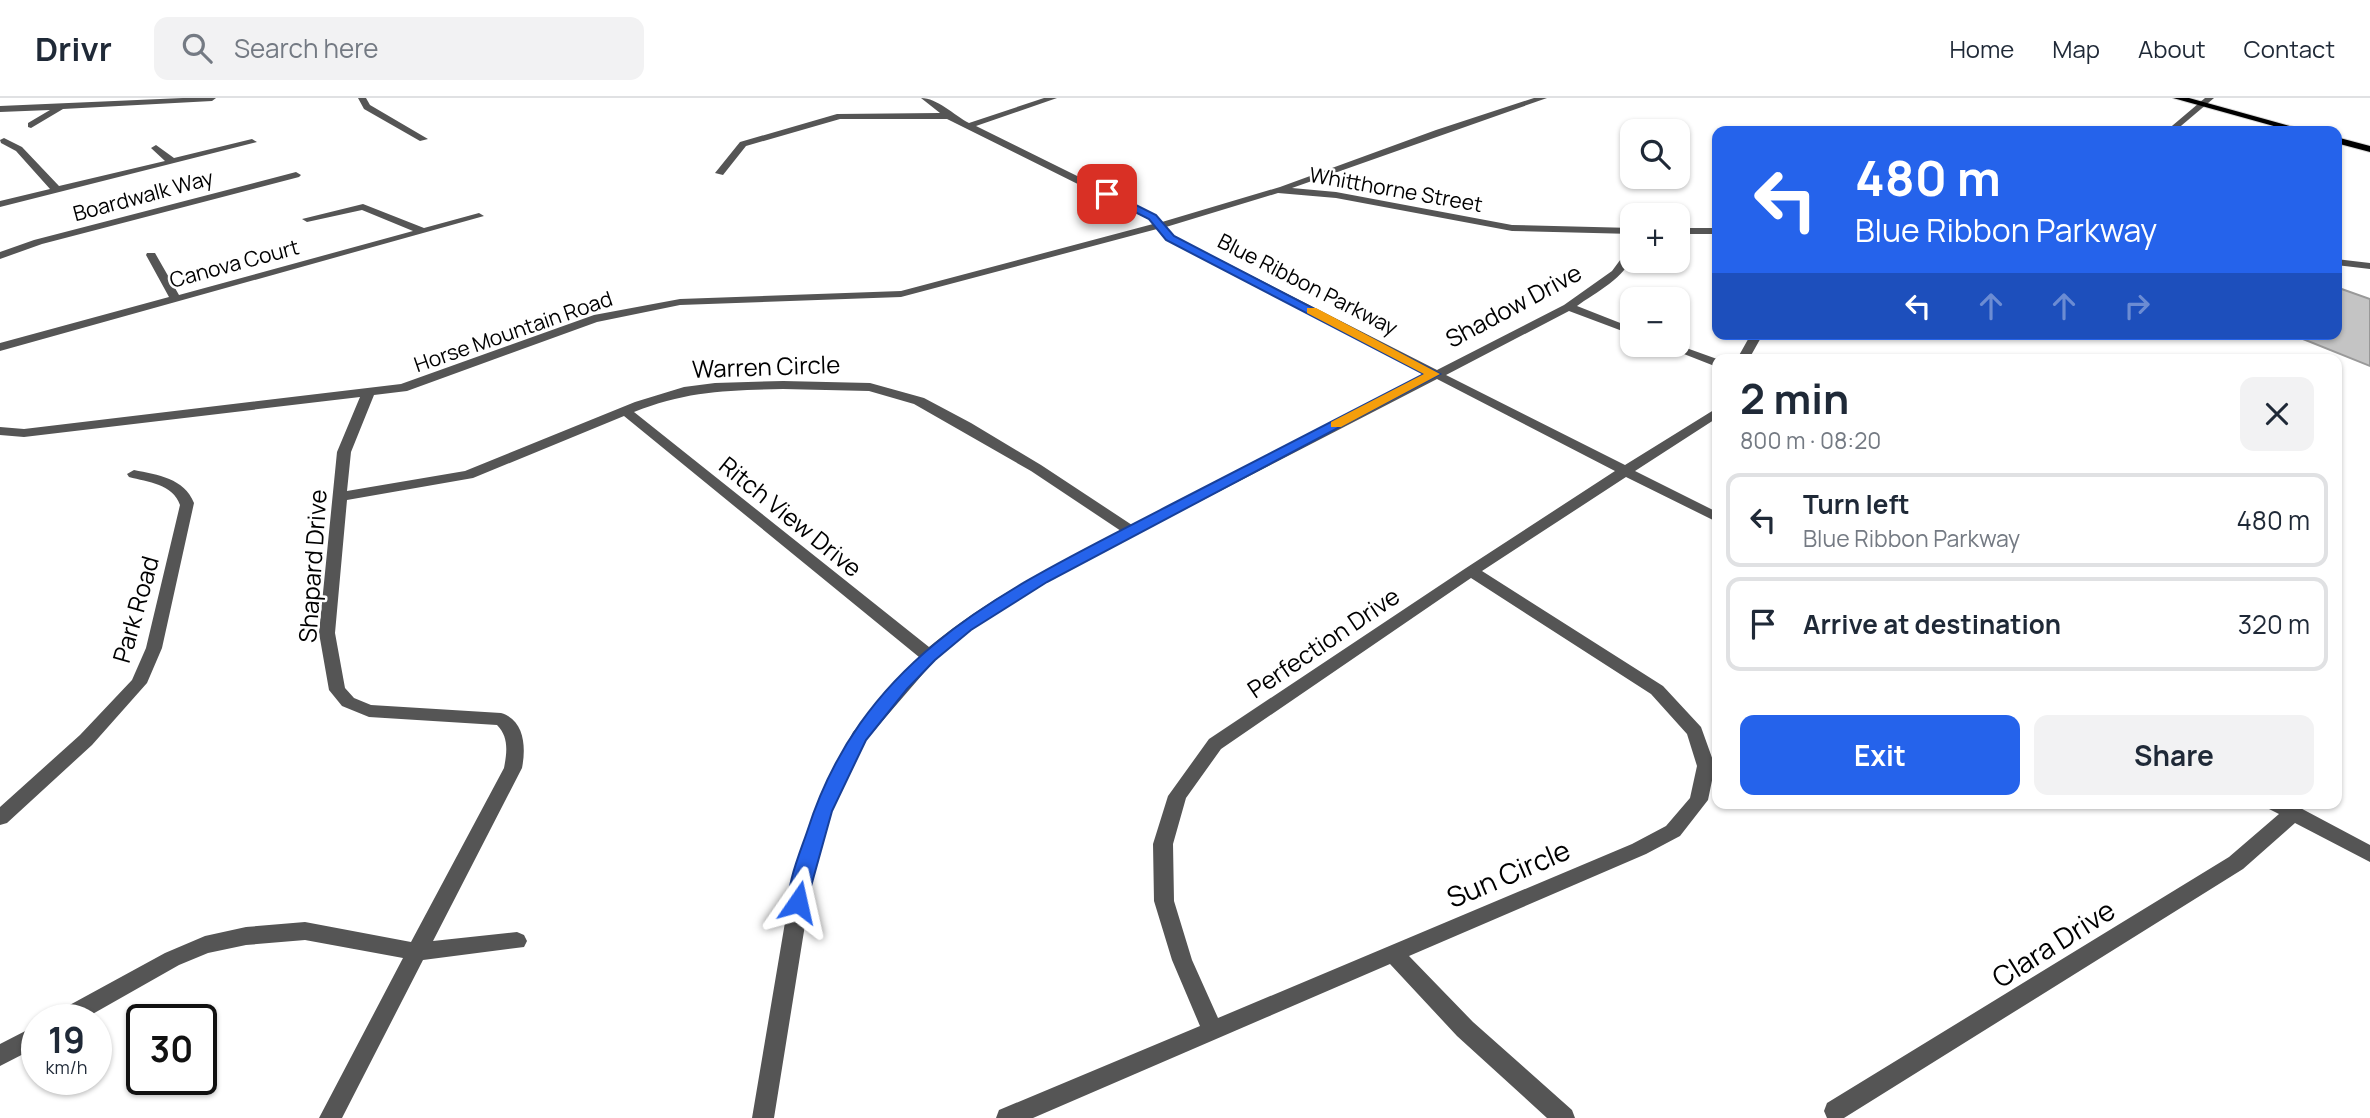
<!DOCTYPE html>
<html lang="en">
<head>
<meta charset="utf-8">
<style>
  body { margin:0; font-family:Manrope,sans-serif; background:#f2f2f3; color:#1f2937; height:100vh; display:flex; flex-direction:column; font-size:26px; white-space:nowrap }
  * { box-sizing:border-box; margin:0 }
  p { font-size:23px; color:#747a83 }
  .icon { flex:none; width:38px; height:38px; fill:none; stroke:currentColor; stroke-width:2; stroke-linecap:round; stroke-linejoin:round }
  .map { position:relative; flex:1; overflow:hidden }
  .drawer { position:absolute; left:1712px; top:256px; width:630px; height:455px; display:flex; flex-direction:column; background:#fff; border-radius:14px; box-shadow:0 2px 5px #0004 }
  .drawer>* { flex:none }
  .banner { position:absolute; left:1712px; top:28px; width:630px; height:214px; border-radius:14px; box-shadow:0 2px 5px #0004; background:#2563eb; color:#fff; overflow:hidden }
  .buttons { position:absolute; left:1620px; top:21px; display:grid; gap:14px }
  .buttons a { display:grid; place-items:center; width:70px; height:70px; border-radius:14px; background:#fff; box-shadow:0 2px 5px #0004; font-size:35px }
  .speed { position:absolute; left:21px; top:906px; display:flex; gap:14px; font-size:35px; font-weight:700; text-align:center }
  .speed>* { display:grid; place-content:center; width:91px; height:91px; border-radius:50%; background:#fff; box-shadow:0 2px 5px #0004; line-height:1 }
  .speed small { font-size:18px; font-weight:400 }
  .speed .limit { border:4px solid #111; border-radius:10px; background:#fff; color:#111 }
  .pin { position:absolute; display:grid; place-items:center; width:60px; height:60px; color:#fff; margin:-30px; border-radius:14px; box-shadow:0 4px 10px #0006 }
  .me { position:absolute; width:77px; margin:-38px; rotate:11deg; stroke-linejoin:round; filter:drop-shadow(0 0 5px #0008) }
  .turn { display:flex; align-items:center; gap:24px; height:147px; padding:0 28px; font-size:32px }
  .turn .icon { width:91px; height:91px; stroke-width:2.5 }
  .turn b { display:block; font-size:49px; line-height:60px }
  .lanes { display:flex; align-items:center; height:66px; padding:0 28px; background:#0003; justify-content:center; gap:35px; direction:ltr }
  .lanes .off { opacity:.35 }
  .round { display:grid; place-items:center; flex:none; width:74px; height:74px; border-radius:14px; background:#f2f2f3 }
  .summary { display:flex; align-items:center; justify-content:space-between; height:119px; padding:0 28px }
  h1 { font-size:42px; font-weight:700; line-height:52px }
  .primary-button { display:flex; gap:14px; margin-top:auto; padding:14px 28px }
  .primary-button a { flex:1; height:80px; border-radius:14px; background:#2563eb; color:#fff; font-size:28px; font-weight:700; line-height:80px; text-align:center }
  .primary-button a+a { background:#f2f2f3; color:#1f2937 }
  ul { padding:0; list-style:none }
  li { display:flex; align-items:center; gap:21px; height:94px; margin:0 14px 10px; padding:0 14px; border:4px solid #e0e1e3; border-radius:14px }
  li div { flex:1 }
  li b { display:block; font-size:26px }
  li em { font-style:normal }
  header { display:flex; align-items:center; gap:42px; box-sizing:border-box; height:98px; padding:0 35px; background:#fff; border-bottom:2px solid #e0e1e3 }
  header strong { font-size:33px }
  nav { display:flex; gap:38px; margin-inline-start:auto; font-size:24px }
  .search { width:490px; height:63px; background:#f2f2f3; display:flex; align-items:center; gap:18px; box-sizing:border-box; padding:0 24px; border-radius:14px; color:#747a83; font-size:26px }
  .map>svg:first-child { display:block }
  .building { fill:#c4c4c4; stroke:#999; stroke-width:2 }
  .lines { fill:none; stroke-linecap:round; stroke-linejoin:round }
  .major-casing { stroke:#dbdbdb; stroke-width:2 }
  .minor { fill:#555; fill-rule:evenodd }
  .major { fill:#000; fill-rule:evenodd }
  .route { fill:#2563eb; stroke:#184099; stroke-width:2 }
  .slow { fill:#f59e0b }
  .labels { text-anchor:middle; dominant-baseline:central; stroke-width:5; stroke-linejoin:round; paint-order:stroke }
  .far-street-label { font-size:21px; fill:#000; stroke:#fff }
  .street-label { font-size:24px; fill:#000; stroke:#fff }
  .near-street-label { font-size:28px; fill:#000; stroke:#fff }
</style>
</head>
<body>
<header>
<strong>Drivr</strong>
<div class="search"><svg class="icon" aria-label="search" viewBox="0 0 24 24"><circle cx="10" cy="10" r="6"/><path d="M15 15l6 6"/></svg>Search here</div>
<nav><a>Home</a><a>Map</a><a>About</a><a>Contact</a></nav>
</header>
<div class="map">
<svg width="2370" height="1020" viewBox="0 0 2370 1020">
  <rect width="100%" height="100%" fill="#fff"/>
  <path class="building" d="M2336,189L2370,201V268L2293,237L2336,236Z"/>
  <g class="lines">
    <g class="major-casing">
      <path id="major" d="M2173,0H2189L2308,33H2292Z
        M2336,39L2370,48V54L2336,45Z"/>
    </g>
    <path class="minor" d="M183,0H216L212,3L63,11L31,30L28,29V25L50,12L0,14V8Z
      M358,0H366L370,7L428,41L420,43L364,11Z
      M921,0C937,0 954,17 969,25L1044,0H1057L976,28L1156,117L1162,124L1280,89L1436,32L1534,0H1547L1292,90L1336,94L1512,127L1633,130V136L1512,133L1336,100L1278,95L1166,129L1174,138L1437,272L1564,207L1612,173L1629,150L1633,149C1633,177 1597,193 1577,208L1633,230V237L1569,213L1446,277L1625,367L1717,310V320L1635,373L1717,414V424L1626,379L1482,473L1663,588L1701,629L1715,668L1708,702L1680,738L1646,756L1409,858L1473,924L1572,1012L1575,1020H1547L1457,938L1390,866L1033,1020H996L999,1012L1200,928L1172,862L1154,803L1153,746L1168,698L1209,641L1466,470L1615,373L1437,281L1046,483L971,532L935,562L866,642L832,713L813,777L774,1020H752L793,777L814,713L853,634L919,559L624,318L473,380L347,402L335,535L345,590L354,600L371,607L501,615C525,622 526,650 522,670L433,843L517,834L524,837L527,843L524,849L423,862L342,1020H319L403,860L305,842L246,847L208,855L179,867L82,922H52L55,915L165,855L205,838L246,829L305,824L411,844L504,670C507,654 509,639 497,627L369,619L342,608L329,592L319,535L337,354L360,299L24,339L0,337V329L24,331L401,286L594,217L680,201L901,193L1153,126L1148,121L947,21H840L746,48L723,77L715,75L740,44L837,16L940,15ZM1157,131L1166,142L1427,276L1132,427L1041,367L971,325L924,300L870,285L783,283L715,285L684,289L635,304L465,373L347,393L351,354L374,297L407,293L597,224L680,207L901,199ZM783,291L869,293L914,306L1031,373L1121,433C1054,467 987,501 929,549L634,314C685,293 729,292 783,291ZM1471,480L1651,596L1687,636L1697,668L1690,700L1666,728L1632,746L1218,920L1192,862L1174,803L1173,746L1186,700L1221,651Z
      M2205,0H2214L2175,33H2166Z
      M4,40L22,49L59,88L165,63L151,50L156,47L174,60L252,41L257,44L0,109V103L50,91L16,53L1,45L0,42Z
      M296,74L301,77L299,79L42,146L0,161V154L34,142Z
      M363,106L424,130L479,115L484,118L0,253V245L169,199L146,157L147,155H155L179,197L413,133L362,112L307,124L302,121Z
      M1678,130H1717V136H1678Z
      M2336,161L2370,165V171L2336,167Z
      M1751,236H1763L1749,261H1737Z
      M1661,247H1678L1717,261V269Z
      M134,372C158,377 184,380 194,405L162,550L147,585L92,647L7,725L0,727V709L80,637L132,582L146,550L180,407C173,386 148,384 129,379L127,376Z
      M2265,705H2291L2370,747V764L2295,725L2243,771L1844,1020H1827L1824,1013L1827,1005L2229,759L2279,716L2267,710Z
      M37,927V949L0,968V946Z"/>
    <use href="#major" class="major"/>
  </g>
  <path class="route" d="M1103,94H1110L1156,117L1174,138L1440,276L1047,484L971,532L935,562L907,591L866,642L832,713L805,810L798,813L791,810C783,794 801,752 807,734C865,551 1013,489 1170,407C1254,363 1339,320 1424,276L1166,142L1149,121L1103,98Z"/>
  <path class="slow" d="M1307,210H1316L1440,276L1341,329H1331V324L1424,276L1307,215Z"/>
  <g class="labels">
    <g class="far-street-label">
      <text transform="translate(1396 91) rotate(10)">Whitthorne Street</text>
      <text transform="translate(143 97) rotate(-15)">Boardwalk Way</text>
      <text transform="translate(234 165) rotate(-15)">Canova Court</text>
      <text transform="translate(1308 186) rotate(27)">Blue Ribbon Parkway</text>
      <text transform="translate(513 233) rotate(-19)">Horse Mountain Road</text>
    </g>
    <g class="street-label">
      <text transform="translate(1513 207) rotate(-28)">Shadow Drive</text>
      <text transform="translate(766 268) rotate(-2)">Warren Circle</text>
      <text transform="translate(791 418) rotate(39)">Ritch View Drive</text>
      <text transform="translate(312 468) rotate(-86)">Shapard Drive</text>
      <text transform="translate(135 511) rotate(-74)">Park Road</text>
      <text transform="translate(1323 544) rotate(-34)">Perfection Drive</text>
    </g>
    <g class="near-street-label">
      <text transform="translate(1508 775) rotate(-23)">Sun Circle</text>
      <text transform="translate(2053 845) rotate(-32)">Clara Drive</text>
    </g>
  </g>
</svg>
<div class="buttons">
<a><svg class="icon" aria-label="search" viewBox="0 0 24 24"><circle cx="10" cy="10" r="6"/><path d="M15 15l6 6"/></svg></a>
<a>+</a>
<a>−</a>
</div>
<div class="speed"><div>19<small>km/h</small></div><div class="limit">30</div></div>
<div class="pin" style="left:1107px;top:96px;background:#d93025"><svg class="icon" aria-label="arrive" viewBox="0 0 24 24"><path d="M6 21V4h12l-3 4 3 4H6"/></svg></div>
<svg class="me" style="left:798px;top:804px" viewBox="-20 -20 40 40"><path d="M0-17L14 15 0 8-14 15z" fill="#2563eb" stroke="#fff" stroke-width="4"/></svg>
<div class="banner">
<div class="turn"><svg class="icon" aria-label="left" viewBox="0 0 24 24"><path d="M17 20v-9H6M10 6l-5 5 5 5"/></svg><div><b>480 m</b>Blue Ribbon Parkway</div></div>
<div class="lanes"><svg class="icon" aria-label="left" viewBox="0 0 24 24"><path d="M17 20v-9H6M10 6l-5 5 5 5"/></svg><svg class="icon off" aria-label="ahead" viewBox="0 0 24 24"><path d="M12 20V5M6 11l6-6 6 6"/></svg><svg class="icon off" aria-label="ahead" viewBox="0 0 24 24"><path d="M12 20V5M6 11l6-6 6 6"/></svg><svg class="icon off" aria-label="right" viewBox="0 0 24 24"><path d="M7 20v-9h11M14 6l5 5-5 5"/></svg></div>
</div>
<section class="drawer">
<div class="summary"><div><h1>2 min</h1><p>800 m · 08:20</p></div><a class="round"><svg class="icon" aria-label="close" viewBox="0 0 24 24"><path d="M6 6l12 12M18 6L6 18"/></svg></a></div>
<ul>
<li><svg class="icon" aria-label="left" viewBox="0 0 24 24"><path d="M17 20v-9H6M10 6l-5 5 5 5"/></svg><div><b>Turn left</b><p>Blue Ribbon Parkway</p></div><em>480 m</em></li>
<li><svg class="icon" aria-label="arrive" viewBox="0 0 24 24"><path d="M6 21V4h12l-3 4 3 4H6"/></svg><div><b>Arrive at destination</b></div><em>320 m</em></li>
</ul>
<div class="primary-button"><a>Exit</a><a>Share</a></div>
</section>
</div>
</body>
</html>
